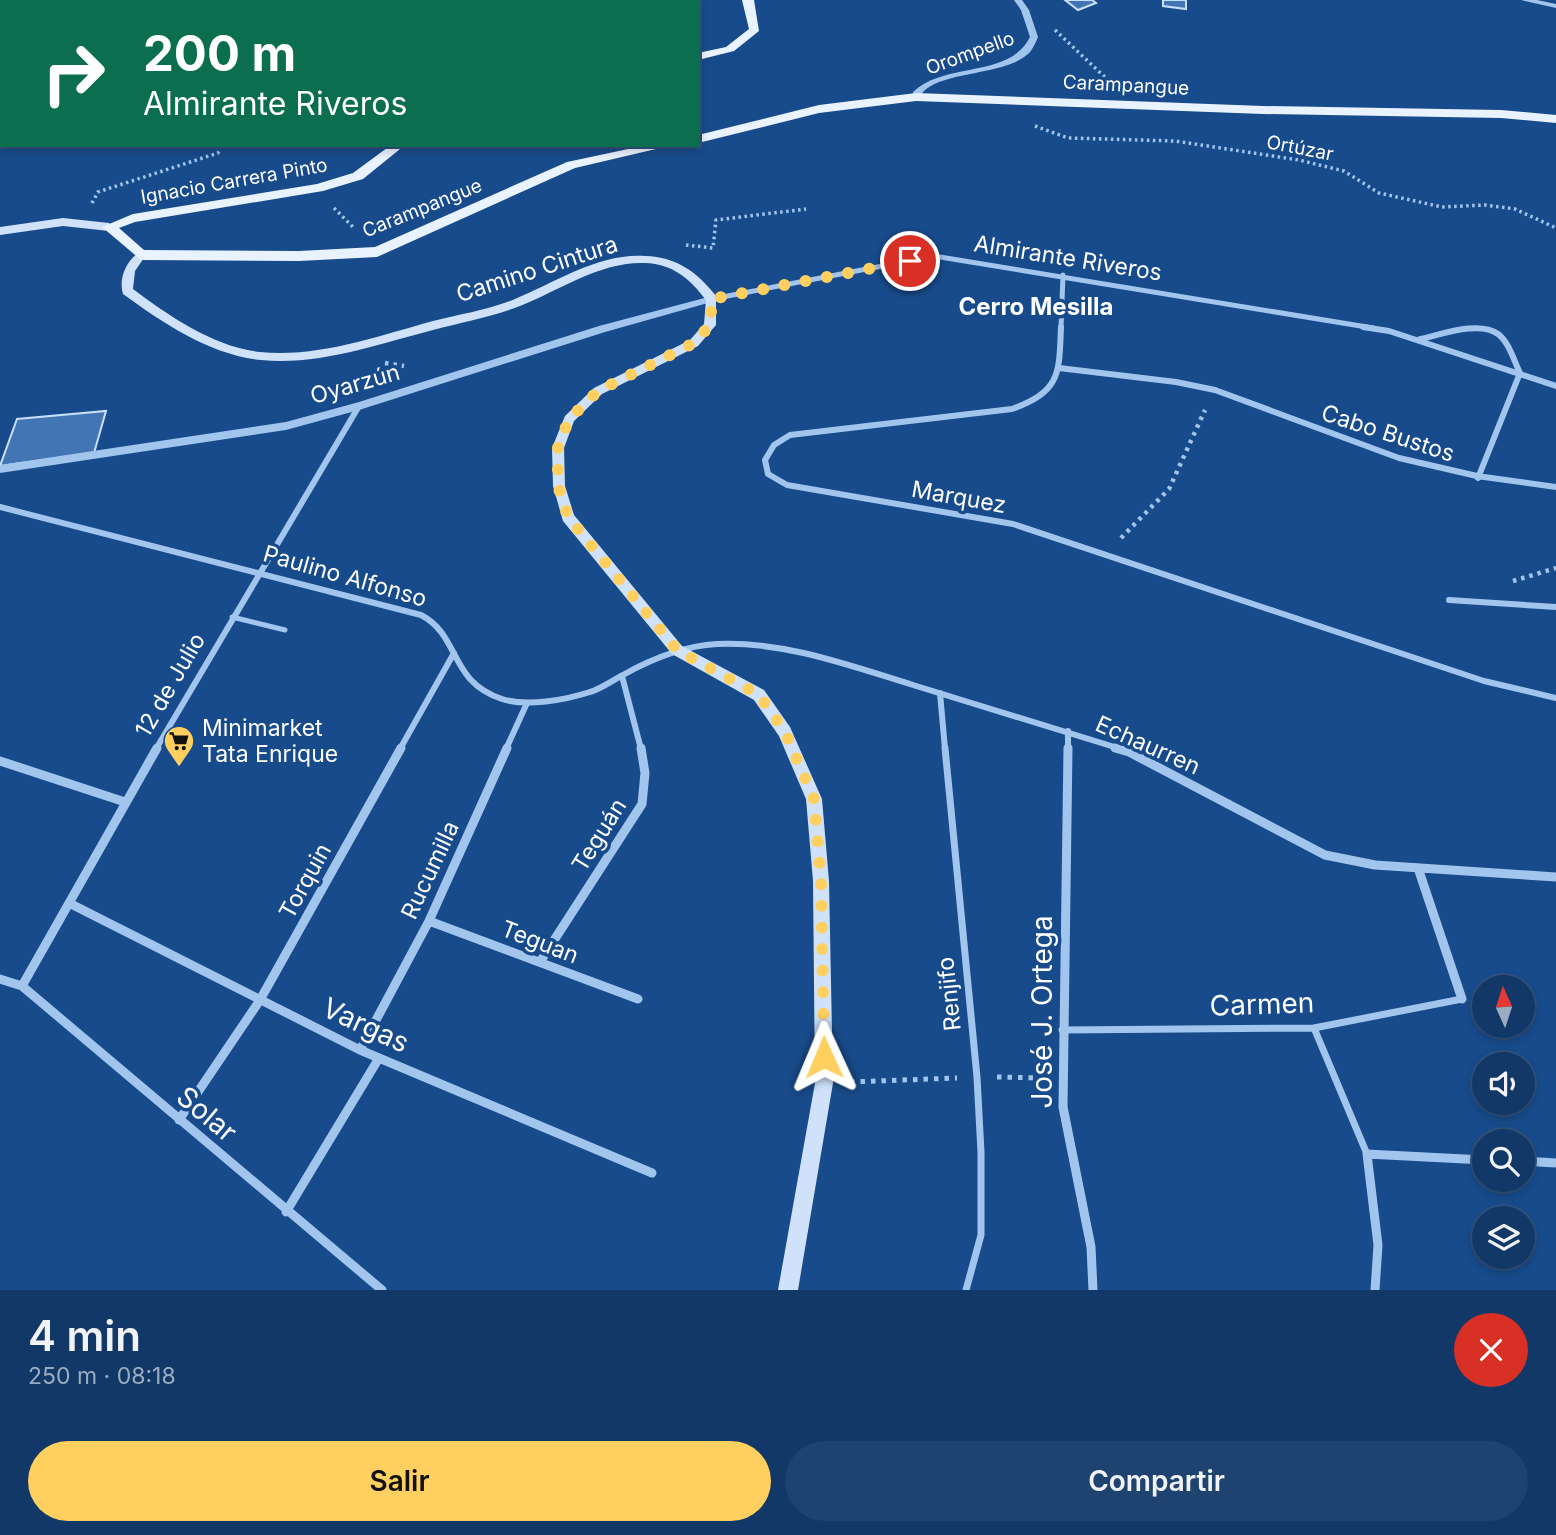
<!DOCTYPE html>
<html lang="es">
<head>
<meta charset="utf-8">
<style>
  body { margin:0; font-family:Inter,sans-serif; background:#1f4371; color:#f1f3f6; height:100vh; display:flex; flex-direction:column; font-size:26px; white-space:nowrap }
  * { box-sizing:border-box; margin:0 }
  p { font-size:23px; color:#9cacc0 }
  .icon { flex:none; width:38px; height:38px; fill:none; stroke:currentColor; stroke-width:2; stroke-linecap:round; stroke-linejoin:round }
  .map { position:relative; height:1290px; overflow:hidden }
  .side { display:flex; flex-direction:column; background:#123868; flex:1 }
  .side>* { flex:none }
  .guide { position:absolute; left:0px; top:0px; width:700px; height:147px; box-shadow:0 4px 10px #0003,0 0 0 2px #31527c; background:#0b6e4f; color:#fff; overflow:hidden }
  .needle { width:46px; rotate:357deg }
  .fabs { position:absolute; left:1472px; top:975px; display:grid; gap:14px }
  .fabs a { display:grid; place-items:center; width:63px; height:63px; border-radius:50%; background:#123868; box-shadow:0 4px 10px #0003,0 0 0 2px #31527c; font-size:35px }
  .pin { position:absolute; display:grid; place-items:center; width:60px; height:60px; color:#fff; margin:-30px; border:4px solid #fff; border-radius:50%; box-shadow:0 2px 7px #0007 }
  .me { position:absolute; width:77px; margin:-38px; rotate:359deg; stroke-linejoin:round; filter:drop-shadow(0 0 5px #0008) }
  .turn { display:flex; align-items:center; gap:24px; height:147px; padding:0 28px; font-size:32px }
  .turn .icon { width:91px; height:91px; stroke-width:2.5 }
  .turn b { display:block; font-size:49px; line-height:60px }
  .round { display:grid; place-items:center; flex:none; width:74px; height:74px; border-radius:37px; background:#1f4371 }
  .headline { display:flex; align-items:center; justify-content:space-between; height:119px; padding:0 28px }
  h1 { font-size:42px; font-weight:600; line-height:52px }
  .cta { display:flex; gap:14px; margin-top:auto; padding:14px 28px }
  .cta a { flex:1; height:80px; border-radius:42px; background:#ffd05f; color:#111; font-size:28px; font-weight:600; line-height:80px; text-align:center }
  .cta a+a { background:#1f4371; color:#f1f3f6 }
  .map>svg:first-child { display:block }
  .building { fill:#4175b3; stroke:#c8dffa; stroke-width:2 }
  .lines { fill:none; stroke-linecap:round; stroke-linejoin:round }
  .path-far2 { stroke:#a2c5ee; stroke-width:3.5; stroke-dasharray:2.5 3.5; stroke-linecap:butt }
  .path-far1 { stroke:#a2c5ee; stroke-width:4.5; stroke-dasharray:3.5 5; stroke-linecap:butt }
  .path { stroke:#a2c5ee; stroke-width:5; stroke-dasharray:4.5 6; stroke-linecap:butt }
  .service { stroke:#a2c5ee; stroke-width:5 }
  .pedestrian-far1 { stroke:#a2c5ee; stroke-width:6 }
  .pedestrian { stroke:#a2c5ee; stroke-width:7 }
  .minor-far2 { stroke:#a2c5ee; stroke-width:5 }
  .minor-far1 { stroke:#a2c5ee; stroke-width:6 }
  .minor { stroke:#a2c5ee; stroke-width:9 }
  .tertiary { fill:#a2c5ee; fill-rule:evenodd }
  .secondary { fill:#cfe2fa; fill-rule:evenodd }
  .primary { fill:#e9f2ff; fill-rule:evenodd }
  .route { stroke:#ffd05f; stroke-width:12; stroke-dasharray:0 21.6 }
  .labels { text-anchor:middle; dominant-baseline:central; stroke-width:7; stroke-linejoin:round; paint-order:stroke }
  .far-street-label { font-size:19px; fill:#fff; stroke:#184b8b }
  .street-label { font-size:23px; fill:#fff; stroke:#184b8b }
  .poi-label { font-size:23px; fill:#fff; stroke:#184b8b; text-anchor:start }
  .neighbourhood-label { font-size:24px; font-weight:bold; fill:#fff; stroke:#184b8b }
  .near-street-label { font-size:28px; fill:#fff; stroke:#184b8b }
</style>
</head>
<body>
<div class="map">
<svg width="1556" height="1290" viewBox="0 0 1556 1290">
  <rect width="100%" height="100%" fill="#184b8b"/>
  <path class="building" d="M112,0H204L200,2Z
    M1065,0H1092L1096,3L1078,10Z
    M1163,0H1186V9L1163,6Z
    M106,411L94,453L0,466L17,419Z"/>
  <g class="lines">
    <path class="path-far2" d="M1055,30L1110,82
      M1035,126L1068,138L1175,141L1299,160L1344,171L1379,193L1442,207L1485,205L1515,209L1556,228
      M92,203L98,192L218,153L222,145
      M334,208L355,229
      M686,245L713,248L716,220L806,209"/>
    <path class="path-far1" d="M385,363L404,366
      M1121,538L1169,489L1205,410
      M1513,581L1556,568"/>
    <path class="path" d="M997,1077L1041,1078
      M850,1082L957,1078"/>
    <path class="service" d="M232,617L285,630"/>
    <path class="pedestrian-far1" d="M1059,368L1176,382L1215,390
      M1449,600L1556,607
      M940,693L945,749"/>
    <path class="pedestrian" d="M945,748L977,1077L981,1152V1235L966,1290
      M1314,1028L1367,1154
      M1062,1030L1314,1028L1462,999"/>
    <path class="minor-far2" d="M77,0L79,2
      M619,0L622,2
      M541,2L545,0
      M712,299L934,256L1373,328
      M1061,328L1063,275"/>
    <path class="minor-far1" d="M1061,327C1059,374 1061,391 1012,409L790,435L774,445L765,460L768,474L787,485L1013,524L1484,681L1556,698
      M1363,327L1389,331L1556,386
      M1420,339C1440,335 1479,320 1498,334C1509,342 1514,361 1520,373L1478,478
      M1215,390L1399,458L1477,476L1556,487
      M0,507L421,615C461,636 448,681 502,699C527,707 565,700 590,692C601,689 613,680 623,675C653,658 683,646 717,644C784,641 851,666 913,685C983,707 1052,728 1121,749
      M622,676L641,749
      M156,749L359,406
      M400,749L454,653
      M506,749L527,703
      M1068,749V731"/>
    <path class="minor" d="M1068,748L1063,1107L1091,1247L1093,1290
      M1115,748L1129,752L1325,855L1375,865L1556,877
      M0,761L125,802
      M1418,868L1462,999
      M69,903L360,1050L652,1173
      M429,921L638,999
      M540,962L642,804L645,773L641,748
      M0,979L22,986L382,1290
      M22,986L157,748
      M360,1050L429,921L507,748
      M179,1120L260,1000L401,748
      M1522,1161L1556,1163
      M286,1212L379,1058
      M1375,1290L1378,1245L1367,1154L1484,1160"/>
    <path class="tertiary" d="M1014,0H1022L1029,10L1038,37C1036,42 1033,48 1030,52C1006,78 930,69 919,99H913V92C945,61 1009,79 1030,37L1021,10Z
      M1521,0H1537L1556,4V8Z
      M712,296L715,297V301L605,332L359,410L286,430L0,473V465L286,422L359,402L599,326Z"/>
    <path class="secondary" d="M63,218L109,223L114,227L109,231L63,226L0,235V227Z
      M141,251L146,255L135,271L133,289C169,316 214,347 260,352C318,358 378,336 433,321C460,314 488,310 515,299C556,282 599,253 645,256C677,257 697,272 716,296V325L698,346L602,394L574,421L564,448L565,486L574,515L682,646L764,690L790,727L822,799L829,881L833,1083L798,1290H778L815,1083L813,881L806,799L779,736L754,700L672,654L563,521L553,486L552,448L565,416L594,388L690,340L704,324L706,300C690,279 673,264 645,263C601,261 560,290 520,306C492,317 462,322 433,330C378,344 318,366 261,360C210,355 163,323 123,294C118,278 127,259 141,251Z"/>
    <path class="primary" d="M742,0H754L759,31L734,51L698,60V53L726,47L749,29Z
      M916,93L1263,106L1501,110L1556,115V123L1501,118L1263,114L916,101L819,113L698,143V135L819,105Z
      M391,145H405L363,179L323,191L135,222L119,228L144,250L299,251L375,247L567,162L647,145H673L575,168L377,257L299,261L141,260L102,227L133,214L317,184L353,173Z"/>
  </g>
  <g class="lines">
    <path class="route" d="M824,1057L821,881L814,799L785,732L759,695L677,650L568,517L558,486V447L569,419L598,391L694,343L710,325L712,299L910,261"/>
  </g>
  <defs>
    <g id="supermarket-pin" transform="scale(1.575)"><path d="M0 17L-7.5 6A9.5 9.5 0 1 1 7.5 6Z" fill="#ffd05f" stroke="#184b8b"/><path d="M-6-5.5h2.5l.6 2H6L4.5 2H-2.5L-4.4-4H-6ZM-1.5 3.2a1.3 1.3 0 1 0 .1 0ZM3 3.2a1.3 1.3 0 1 0 .1 0Z" fill="#111"/></g>
  </defs>
  <g fill-rule="evenodd">
    <use href="#supermarket-pin" x="179" y="741"/>
  </g>
  <g class="labels">
    <g class="far-street-label">
      <text transform="translate(970 53) rotate(-20)">Orompello</text>
      <text transform="translate(1126 85) rotate(3)">Carampangue</text>
      <text transform="translate(1300 148) rotate(11)">Ortúzar</text>
      <text transform="translate(234 181) rotate(-10)">Ignacio Carrera Pinto</text>
      <text transform="translate(422 208) rotate(-22)">Carampangue</text>
    </g>
    <g class="street-label">
      <text transform="translate(1068 258) rotate(9)">Almirante Riveros</text>
      <text transform="translate(537 269) rotate(-18)">Camino Cintura</text>
      <text transform="translate(355 384) rotate(-16)">Oyarzún</text>
      <text transform="translate(1388 433) rotate(18)">Cabo Bustos</text>
      <text transform="translate(959 497) rotate(10)">Marquez</text>
      <text transform="translate(345 576) rotate(16)">Paulino Alfonso</text>
      <text transform="translate(170 685) rotate(-60)">12 de Julio</text>
      <text transform="translate(1148 745) rotate(24)">Echaurren</text>
      <text transform="translate(599 835) rotate(-58)">Teguán</text>
      <text transform="translate(430 870) rotate(-65)">Rucumilla</text>
      <text transform="translate(305 881) rotate(-61)">Torquin</text>
      <text transform="translate(540 942) rotate(21)">Teguan</text>
      <text transform="translate(949 994) rotate(-96)">Renjifo</text>
    </g>
    <g class="poi-label">
      <text x="202" y="728">Minimarket<tspan x="202" dy="26">Tata Enrique</tspan></text>
    </g>
    <g class="neighbourhood-label">
      <text x="1036" y="306">Cerro Mesilla</text>
    </g>
    <g class="near-street-label">
      <text transform="translate(1262 1004) rotate(-2)">Carmen</text>
      <text transform="translate(1042 1012) rotate(-90)">José J. Ortega</text>
      <text transform="translate(366 1025) rotate(25)">Vargas</text>
      <text transform="translate(207 1114) rotate(40)">Solar</text>
    </g>
  </g>
</svg>
<div class="fabs">
<a><svg class="needle" viewBox="-14 -14 28 28"><path d="M0-13l5 13h-10z" fill="#e53935"/><path d="M0 13l5-13h-10z" fill="#9cacc0"/></svg></a>
<a><svg class="icon" aria-label="sound" viewBox="0 0 24 24"><path d="M4 9h4l5-4v14l-5-4H4zM17 9q2 3 0 6"/></svg></a>
<a><svg class="icon" aria-label="search" viewBox="0 0 24 24"><circle cx="10" cy="10" r="6"/><path d="M15 15l6 6"/></svg></a>
<a><svg class="icon" aria-label="layers" viewBox="0 0 24 24"><path d="M12 4l9 5-9 5-9-5zM3 14l9 5 9-5"/></svg></a>
</div>
<div class="pin" style="left:910px;top:261px;background:#d93025"><svg class="icon" aria-label="arrive" viewBox="0 0 24 24"><path d="M6 21V4h12l-3 4 3 4H6"/></svg></div>
<svg class="me" style="left:824px;top:1057px" viewBox="-20 -20 40 40"><path d="M0-17L14 15 0 8-14 15z" fill="#ffd05f" stroke="#fff" stroke-width="4"/></svg>
<div class="guide">
<div class="turn"><svg class="icon" aria-label="right" viewBox="0 0 24 24"><path d="M7 20v-9h11M14 6l5 5-5 5"/></svg><div><b>200 m</b>Almirante Riveros</div></div>
</div>
</div>
<section class="side">
<div class="headline"><div><h1>4 min</h1><p>250 m · 08:18</p></div><a class="round" style="background:#d93025;color:#fff"><svg class="icon" aria-label="close" viewBox="0 0 24 24"><path d="M6 6l12 12M18 6L6 18"/></svg></a></div>
<div class="cta"><a>Salir</a><a>Compartir</a></div>
</section>
</body>
</html>
